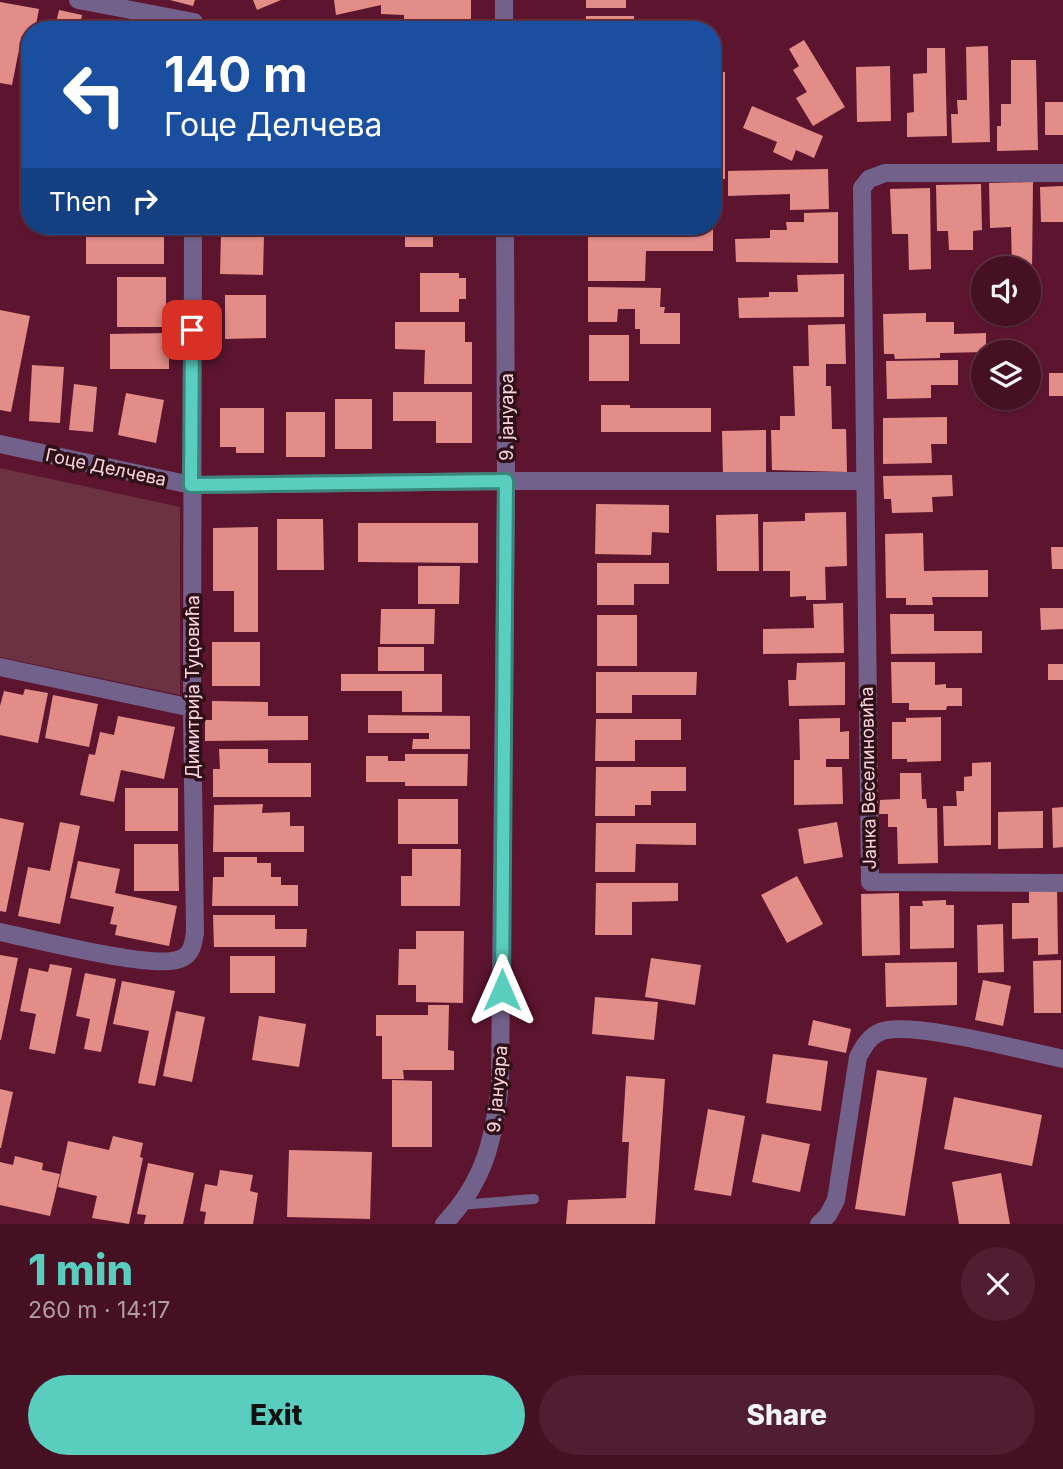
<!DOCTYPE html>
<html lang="en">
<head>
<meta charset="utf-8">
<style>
  body { margin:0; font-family:Inter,sans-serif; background:#501e30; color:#f1f3f6; height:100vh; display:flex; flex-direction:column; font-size:26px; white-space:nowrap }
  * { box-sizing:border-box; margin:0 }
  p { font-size:23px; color:#b09da6 }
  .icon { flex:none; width:38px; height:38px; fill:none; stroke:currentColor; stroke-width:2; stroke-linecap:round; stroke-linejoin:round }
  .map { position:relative; height:1224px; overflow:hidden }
  .panel { display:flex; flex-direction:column; background:#461023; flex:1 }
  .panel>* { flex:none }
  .hud { position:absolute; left:21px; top:21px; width:700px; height:214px; border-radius:28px; box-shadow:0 2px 5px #0004,0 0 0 2px #5e3041; background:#1a4fa0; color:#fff; overflow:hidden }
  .controls { position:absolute; left:971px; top:256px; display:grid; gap:14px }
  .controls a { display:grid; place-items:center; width:70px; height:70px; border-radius:50%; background:#461023; box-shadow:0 2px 5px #0004,0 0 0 2px #5e3041; font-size:35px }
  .pin { position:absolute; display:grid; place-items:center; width:60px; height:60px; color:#fff; margin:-30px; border-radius:14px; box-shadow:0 4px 10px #0006 }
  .me { position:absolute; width:77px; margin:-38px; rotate:0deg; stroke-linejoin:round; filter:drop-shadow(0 0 5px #0008) }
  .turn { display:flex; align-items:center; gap:24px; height:147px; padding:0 28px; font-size:32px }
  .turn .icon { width:91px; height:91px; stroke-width:2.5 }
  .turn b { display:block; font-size:49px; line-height:60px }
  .then { display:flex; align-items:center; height:66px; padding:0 28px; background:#0003; gap:14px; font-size:26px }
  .round { display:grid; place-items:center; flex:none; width:74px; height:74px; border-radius:37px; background:#501e30 }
  .summary { display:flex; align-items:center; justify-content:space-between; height:119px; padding:0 28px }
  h1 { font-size:42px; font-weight:800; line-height:52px; color:#59cebe }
  .primary-button { display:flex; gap:14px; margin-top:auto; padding:14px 28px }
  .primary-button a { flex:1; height:80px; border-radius:42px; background:#59cebe; color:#111; font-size:28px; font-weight:800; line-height:80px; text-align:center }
  .primary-button a+a { background:#501e30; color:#f1f3f6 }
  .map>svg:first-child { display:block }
  .green { fill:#6b3242 }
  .building { fill:#e28d88 }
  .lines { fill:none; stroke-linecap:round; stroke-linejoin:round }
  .service { stroke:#72618a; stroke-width:10 }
  .minor { stroke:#72618a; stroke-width:18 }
  .tertiary { stroke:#72618a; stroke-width:18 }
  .route-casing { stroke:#3a867c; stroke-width:18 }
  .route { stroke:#59cebe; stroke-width:12 }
  .labels { text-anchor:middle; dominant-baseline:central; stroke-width:7; stroke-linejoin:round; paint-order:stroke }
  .street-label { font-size:18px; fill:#fbd6de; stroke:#2f1019 }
</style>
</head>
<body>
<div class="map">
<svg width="1063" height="1224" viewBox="0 0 1063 1224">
  <rect width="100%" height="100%" fill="#5d152f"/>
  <path class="green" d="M0,468L180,507V695L0,657Z"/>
  <path class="building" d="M170,0H195L193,6Z
    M253,0H281L257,10Z
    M334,0H471V21H465V29H440L441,21H404V15L381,14V5L336,15Z
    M586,0H626V8H586Z
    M0,2L39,9L35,30H30V36L22,35L12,85L0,83Z
    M59,10L82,15L79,30H37L38,24L55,28Z
    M586,16H634V30H585Z
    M90,20L125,27L124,30H89Z
    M245,23L285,24V30H245Z
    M804,40L845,107L813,126L796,98L807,92L793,70L799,66L789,49Z
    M988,46L990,142L952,143L951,114H958L957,100H967L966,47Z
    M927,48H945L947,136L907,137V113L914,112L913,74L927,73Z
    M1011,60H1036L1038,150L997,151V126H1001V104H1011Z
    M890,66L891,121L857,122L856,67Z
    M712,72H725V179H712Z
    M1045,102H1063V135H1045Z
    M752,106L823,136L814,158L796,150L792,161L773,152L777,142L743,128Z
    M828,169L829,209L790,210V194L728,196V171Z
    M1033,182L1032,271H1029V268H1012L1011,227L990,228L989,183Z
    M981,184L982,230L973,231V250H949L948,231H937L936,185Z
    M1063,186V222H1041L1040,187Z
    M930,188L931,269L909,270L908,234H892L890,189Z
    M838,212V263L736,262L735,239L770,238V230H787L786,222H804V213Z
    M126,226H164V264H86V236L126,235Z
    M222,226H284V228L222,229Z
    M381,226H433V247H405V235H381Z
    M588,226H713V251H646L645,281H588Z
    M221,235H264L263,275L220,274Z
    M420,273H459V278H466V299H459V312H420Z
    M844,274V317L739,318L738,298L769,297V292H798L797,275Z
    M117,277H166V327H117Z
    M588,287L661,288L660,307H665L664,313H680V344H640V329H635V309H618L617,322H588Z
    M225,295H266V338L225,339Z
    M0,310L30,316L11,412L0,410Z
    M926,313V322H954V334L986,333V352L940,353V358L895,359L894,354H884L883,314Z
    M395,322H465V342H472V384H424L425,350L395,349Z
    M845,324L846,364H826V386H831L832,429H846L847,472L772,470L771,430H780V416H795L793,366H809L808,325Z
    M169,333V369H110V334Z
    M589,335H629V381H589Z
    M958,360V385H931V398L887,399L886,361Z
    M32,365L64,367L60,423L29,421Z
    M1049,373H1063V396H1049Z
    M74,384L97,387L93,432L69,430Z
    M393,392H472V443H436V421H393Z
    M126,393L164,400L156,443L118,435Z
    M335,399H372V449H335Z
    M601,405H630V408H711V432H601Z
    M220,408H264V453H236V447H220Z
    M286,412H325V457H286Z
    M947,417V444H931L932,463L883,464V418Z
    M766,430V477L723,478L722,431Z
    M952,475L953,496L932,497L933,512L892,513L891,499H884L883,476Z
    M596,504L669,505V533L652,532L651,555L595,554Z
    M846,512L847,566L825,567L826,600H806V596L790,597V571H763V522L805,521V513Z
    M758,514L759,571H717L716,515Z
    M277,519H323L324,570H277Z
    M358,523H478V563L358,562Z
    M258,527V632H234V591H213V528Z
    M923,533L924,571L988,570V597H932L933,605H906V598H886L885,534Z
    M1051,547H1063V569H1052Z
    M597,563H669V584H634V605H597Z
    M418,566H460L459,604H418Z
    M843,603L844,653L763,654V629L814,628L813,604Z
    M1040,608H1063V629L1041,630Z
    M381,609H435L434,644H380Z
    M890,614H934V631H982V653L891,654Z
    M597,615H637V666H597Z
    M212,642H260V686H212Z
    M378,647H424V671H378Z
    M845,662V705L789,706L788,680H796L797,663Z
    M891,662H935V685L946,684V688H962V706H947L946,710H909V703H892Z
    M1048,664H1063V680H1048Z
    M596,672H697L696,695H632V713H596Z
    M341,674H442V712H402V691H341Z
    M25,689L48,693L38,743L0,735V706L4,691L23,695Z
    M53,695L98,704L89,747L45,738Z
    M212,701L268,702V716H308V740L205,741V720H212Z
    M368,715L470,716V749H412L413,739H429V733H368Z
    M118,716L175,727L164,779L121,770L114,802L80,795L89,754L95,755L100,732L114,735Z
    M941,717V761L907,762V759H892V722H906V718Z
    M840,718V732L849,731V759H826V767H842L843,804L794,805V760H800L799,719Z
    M596,719H681V740H635V761H595Z
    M219,749H268V763H311V797H213V769H220Z
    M405,754H468L467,786H405V782H366V756H388V761H405Z
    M991,762V845L944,846L943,806H957L956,791H964V777L972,776V763Z
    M596,767H686V791H651V805H635V816H595Z
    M900,773H921L922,799H926L927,808H937L938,863L898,864L897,827H888V814H879L880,800L900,799Z
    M125,788H178V831H125Z
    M398,799H458V844H398Z
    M263,804L262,813L290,812V826H304V852H213L214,805Z
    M1063,807V847L1053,848L1052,808Z
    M1043,811V848L998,849V812Z
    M0,818L24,823L6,912L0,911Z
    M60,822L80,826L60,924L18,916L28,867L50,871Z
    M837,822L843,857L804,864L798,829Z
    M596,823H696V845L636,844L635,872H595Z
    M134,844H178L179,891H134Z
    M412,849H461L460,906H401V876H412Z
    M224,857H257V863H271V877H281V885H298V906H212L213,877H224Z
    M78,861L120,869L115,893L177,906L169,946L115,935L117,925L110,924L114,907L70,898Z
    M797,876L823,924L787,943L761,895Z
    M596,883H678V901L632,902V935H595Z
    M1057,887L1058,954L1038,955V938L1012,939V903H1029V888Z
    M899,893L900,955L862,956L861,894Z
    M946,900V905H954V948L910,949V906H923L922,901Z
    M213,915H275V929H307L306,947H214Z
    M1003,924L1004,972L978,973L977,925Z
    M416,931H464L463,1003L416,1002V985H398L399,949H416Z
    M0,955L18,958L1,1040H0Z
    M230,956H275V993H230Z
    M651,958L701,965L695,1005L645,997Z
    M1061,960V1013H1034L1033,961Z
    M957,962V1005L886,1007L885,963Z
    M50,964L72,968L55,1054L29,1049L36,1014L20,1011L29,968L48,972Z
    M85,973L116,979L101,1052L84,1049L90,1019L76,1016Z
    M983,980L1011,986L1003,1026L975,1020Z
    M122,981L175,991L155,1086L138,1083L149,1031L113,1024Z
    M595,997L658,1002L654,1040L592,1034Z
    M428,1005H449L448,1050L454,1051V1070H403L404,1079H382V1036H376V1015H428Z
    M176,1011L205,1017L192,1082L163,1076Z
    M259,1016L306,1024L299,1067L252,1060Z
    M813,1020L851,1029L846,1053L808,1045Z
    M773,1054L828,1061L821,1111L766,1103Z
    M877,1070L927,1078L905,1216L855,1209Z
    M626,1076L665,1079L655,1224H566L568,1200L626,1198L629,1142H622Z
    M392,1080L432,1081V1147H392Z
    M0,1089L13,1092L1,1148H0Z
    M954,1097L1042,1115L1032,1166L944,1149Z
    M708,1109L745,1116L731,1196L694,1190Z
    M762,1134L810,1144L800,1192L752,1182Z
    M113,1136L143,1143L140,1157L143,1158L129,1224L92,1218L97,1196L58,1187L68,1141L109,1150Z
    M289,1150L372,1152L370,1219L287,1217Z
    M15,1156L43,1163L42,1170L60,1174L50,1216L0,1205V1162L13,1165Z
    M148,1163L194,1173L183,1224H144L146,1215L137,1214Z
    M220,1170L253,1175L250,1191L258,1193L253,1224H204L206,1212L200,1211L205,1184L217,1186Z
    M1001,1173L1010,1224H959L952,1182Z"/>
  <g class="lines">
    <path class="service" d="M460,1205L534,1199"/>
    <path class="minor" d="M78,0L194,22V30
      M1063,173H885L869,179L862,188L870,882L1063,883
      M0,444L191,485L506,481H865
      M0,667L192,708
      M0,932C34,939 154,970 180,959C192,955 193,944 195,933L192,708L193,226
      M819,1224L828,1215L836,1200L858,1057C863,1048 868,1038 878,1033C904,1018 1029,1052 1063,1059"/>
    <path class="tertiary" d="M504,0V30
      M444,1224C485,1181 494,1139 500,1083L506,481L505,226"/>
  </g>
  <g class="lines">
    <g class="route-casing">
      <path id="route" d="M192,330L191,485L506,481L502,990"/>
    </g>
    <use href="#route" class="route"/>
  </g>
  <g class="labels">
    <g class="street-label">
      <text transform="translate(506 417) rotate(-90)">9. јануара</text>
      <text transform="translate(106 467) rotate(12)">Гоце Делчева</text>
      <text transform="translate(192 687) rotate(-90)">Димитрија Туцовића</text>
      <text transform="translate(868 778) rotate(-91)">Јанка Веселиновића</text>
      <text transform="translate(497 1089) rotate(-85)">9. јануара</text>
    </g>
  </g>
</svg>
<div class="controls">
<a><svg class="icon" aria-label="sound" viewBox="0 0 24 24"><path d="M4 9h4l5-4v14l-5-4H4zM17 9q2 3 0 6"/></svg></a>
<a><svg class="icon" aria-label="layers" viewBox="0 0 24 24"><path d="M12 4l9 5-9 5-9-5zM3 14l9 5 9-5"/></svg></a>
</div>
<div class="pin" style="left:192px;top:330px;background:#d93025"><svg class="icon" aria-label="arrive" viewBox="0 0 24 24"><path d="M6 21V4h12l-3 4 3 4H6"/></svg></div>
<svg class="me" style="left:502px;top:990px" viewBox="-20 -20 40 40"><path d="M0-17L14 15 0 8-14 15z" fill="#59cebe" stroke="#fff" stroke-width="4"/></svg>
<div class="hud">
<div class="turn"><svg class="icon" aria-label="left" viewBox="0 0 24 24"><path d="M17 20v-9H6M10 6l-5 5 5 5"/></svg><div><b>140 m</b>Гоце Делчева</div></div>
<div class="then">Then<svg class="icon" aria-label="right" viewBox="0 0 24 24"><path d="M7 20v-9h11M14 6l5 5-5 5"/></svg></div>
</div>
</div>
<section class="panel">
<div class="summary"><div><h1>1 min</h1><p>260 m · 14:17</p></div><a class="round"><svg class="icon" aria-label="close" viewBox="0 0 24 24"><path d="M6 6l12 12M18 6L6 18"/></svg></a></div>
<div class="primary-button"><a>Exit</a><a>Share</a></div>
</section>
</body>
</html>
